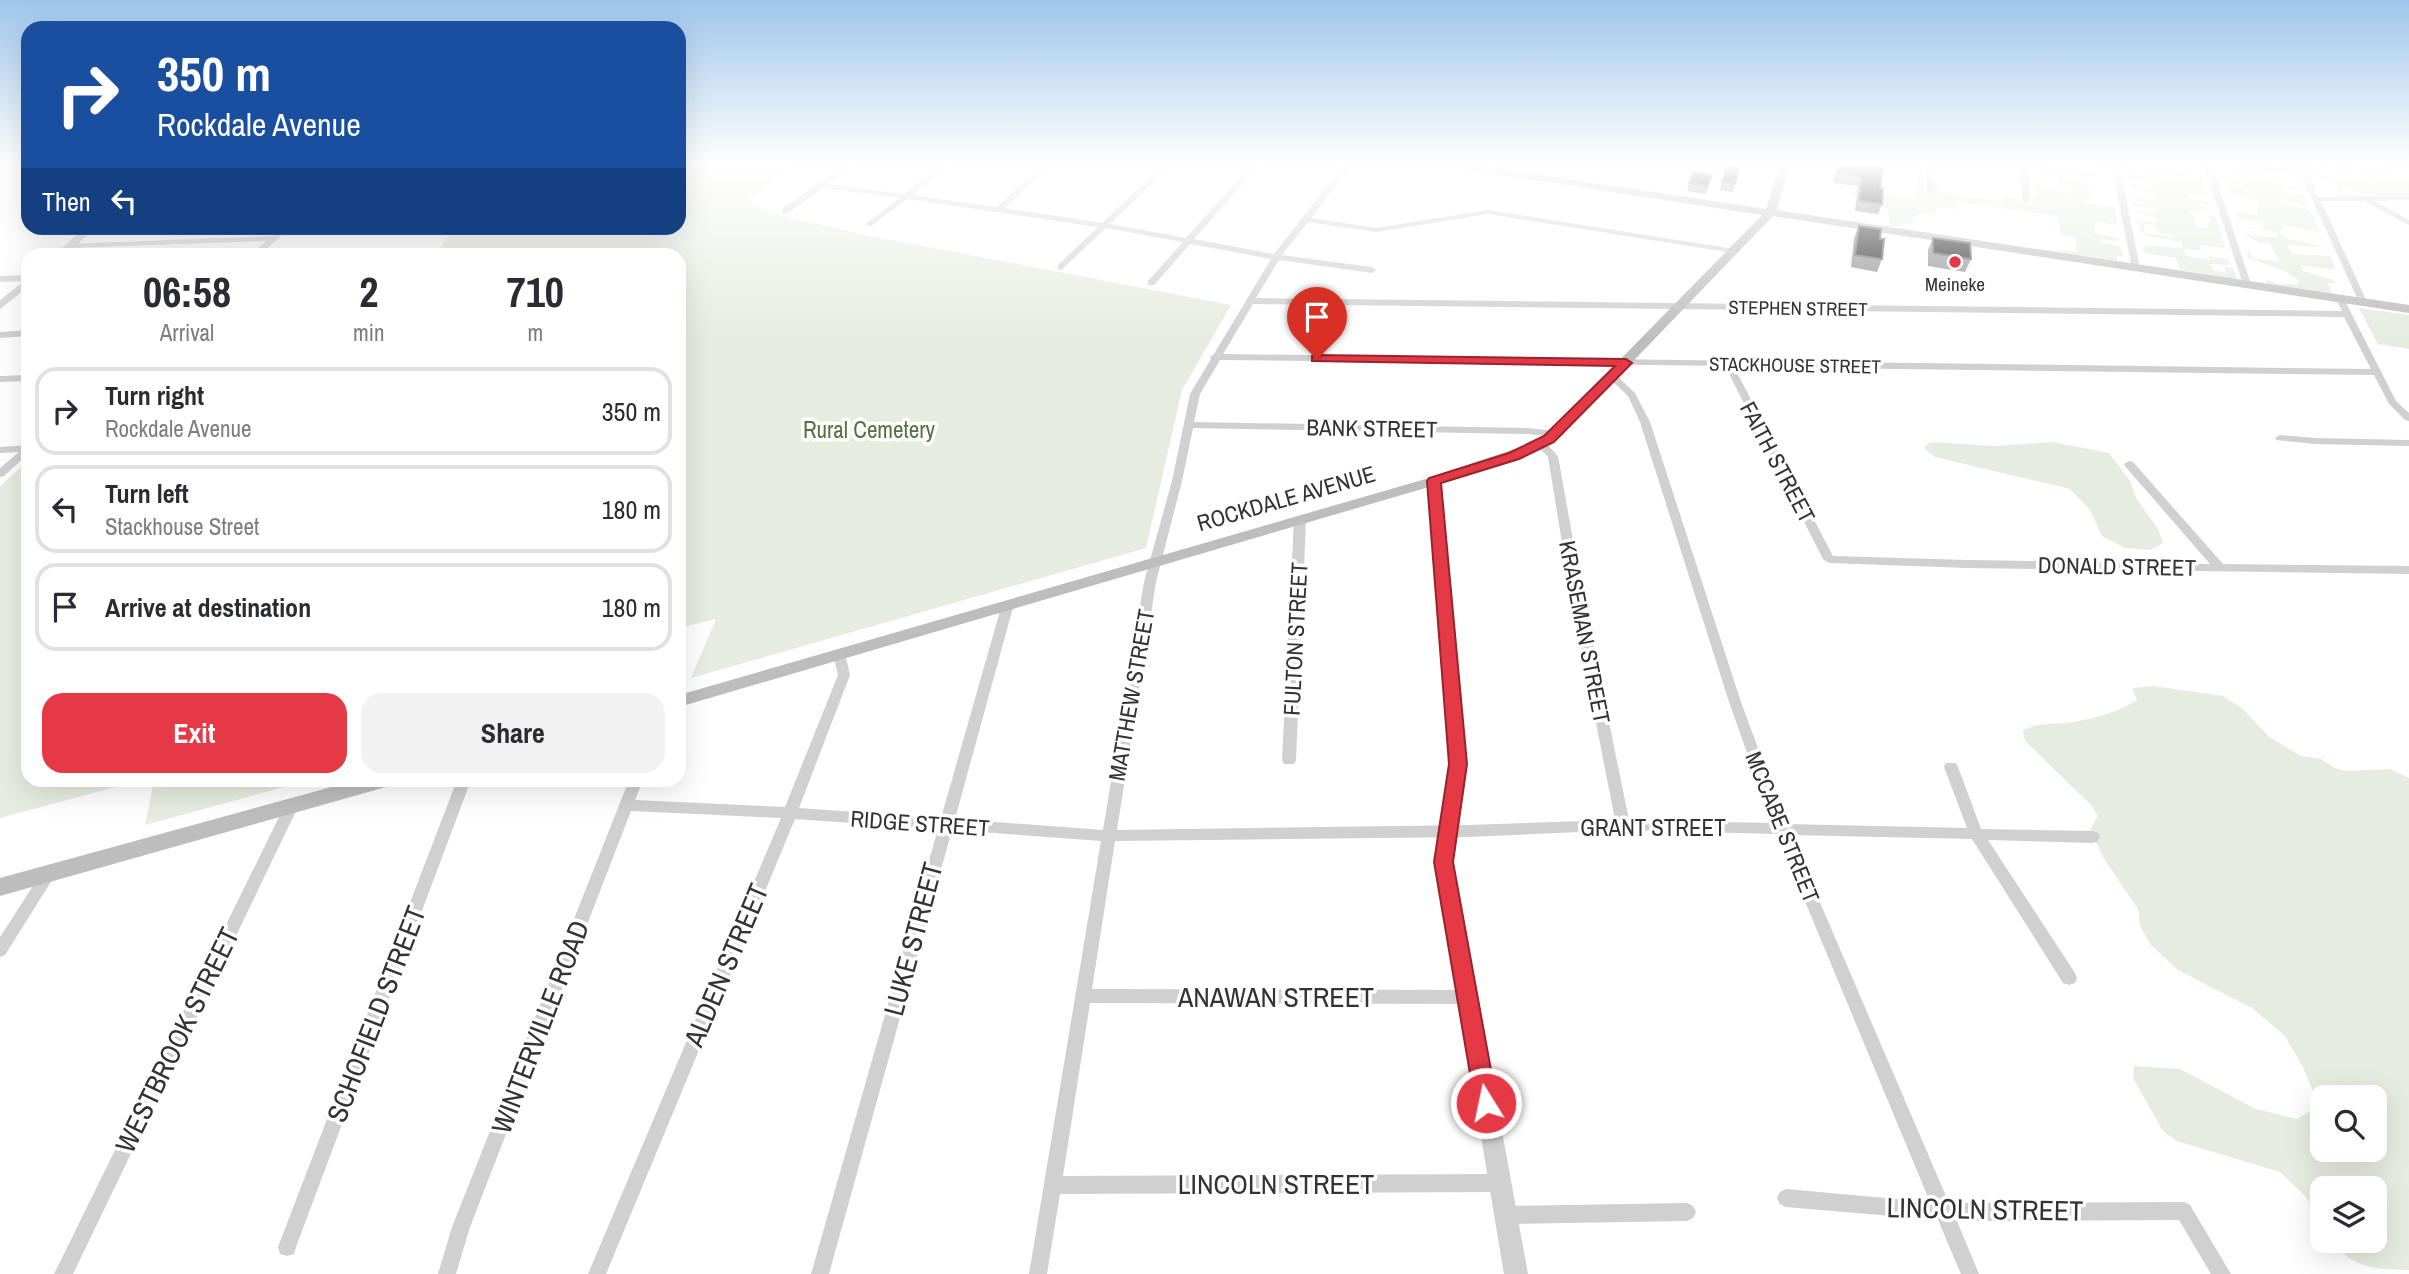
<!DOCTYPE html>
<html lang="en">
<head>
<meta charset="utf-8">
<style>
  body { margin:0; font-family:"Archivo Narrow",sans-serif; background:#f2f2f3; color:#2b2b33; height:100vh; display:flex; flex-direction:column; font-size:26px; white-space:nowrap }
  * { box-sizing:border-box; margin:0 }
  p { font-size:23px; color:#7c7c81 }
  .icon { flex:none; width:38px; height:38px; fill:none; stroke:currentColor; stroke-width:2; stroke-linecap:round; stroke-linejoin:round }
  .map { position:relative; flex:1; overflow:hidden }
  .sheet { position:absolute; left:21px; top:248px; width:665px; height:539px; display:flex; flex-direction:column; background:#fff; border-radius:21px; box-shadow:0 7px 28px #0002 }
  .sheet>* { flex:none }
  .hud { position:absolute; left:21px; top:21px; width:665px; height:214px; border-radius:21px; box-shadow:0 7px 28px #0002; background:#1a4fa0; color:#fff; overflow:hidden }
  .tools { position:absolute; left:2310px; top:1085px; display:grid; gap:14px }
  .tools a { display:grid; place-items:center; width:77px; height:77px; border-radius:14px; background:#fff; box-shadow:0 7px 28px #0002; font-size:35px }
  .pin { position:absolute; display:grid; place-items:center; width:60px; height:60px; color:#fff; margin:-72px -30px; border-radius:50% 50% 50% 0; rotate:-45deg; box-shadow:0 0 7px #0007 }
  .pin .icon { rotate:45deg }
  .me { position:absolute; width:77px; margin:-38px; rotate:350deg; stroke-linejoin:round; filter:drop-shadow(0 0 5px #0008) }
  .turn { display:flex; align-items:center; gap:24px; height:147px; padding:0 21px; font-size:32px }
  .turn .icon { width:91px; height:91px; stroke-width:2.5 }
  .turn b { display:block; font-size:49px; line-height:60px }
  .then { display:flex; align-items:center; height:66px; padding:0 21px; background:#0003; gap:14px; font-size:26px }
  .eta { display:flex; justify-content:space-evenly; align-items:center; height:119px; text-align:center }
  .eta b { font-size:42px; font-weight:800; line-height:49px }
  .cta { display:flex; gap:14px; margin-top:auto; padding:14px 21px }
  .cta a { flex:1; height:80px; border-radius:21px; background:#e63946; color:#fff; font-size:28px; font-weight:800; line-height:80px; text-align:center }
  .cta a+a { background:#f2f2f3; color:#2b2b33 }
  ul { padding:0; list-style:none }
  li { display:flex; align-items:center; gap:21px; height:88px; margin:0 14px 10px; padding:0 7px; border:4px solid #e1e1e2; border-radius:21px }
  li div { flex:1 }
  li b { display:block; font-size:26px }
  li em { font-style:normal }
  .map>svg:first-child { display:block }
  .green { fill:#e6ecdf; fill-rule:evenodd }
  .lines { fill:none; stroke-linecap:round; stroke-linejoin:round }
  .minor { fill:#d0d0d0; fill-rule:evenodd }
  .tertiary { fill:#d0d0d0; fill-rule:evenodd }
  .secondary { fill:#bdbdbd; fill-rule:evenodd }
  .wall { fill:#8c8c8c }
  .building { fill:#1a1a1a; stroke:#5f5f5f; stroke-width:2 }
  .route { fill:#e63946; stroke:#96252e; stroke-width:2 }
  .poi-dot { fill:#e63946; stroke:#fff; stroke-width:2.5 }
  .labels { text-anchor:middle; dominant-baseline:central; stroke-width:7; stroke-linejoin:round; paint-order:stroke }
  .far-poi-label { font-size:19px; fill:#333; stroke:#fff }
  .far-street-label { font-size:19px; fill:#333; stroke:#fff }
  .street-label { font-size:23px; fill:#333; stroke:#fff }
  .park-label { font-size:23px; fill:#56703f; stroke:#fff }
  .near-street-label { font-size:28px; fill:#333; stroke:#fff }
</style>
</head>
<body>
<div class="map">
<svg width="2409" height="1274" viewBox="0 0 2409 1274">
  <rect width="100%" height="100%" fill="#fff"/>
  <path class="green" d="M679,163H800L748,200L770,213L860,234L1231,305L1182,390L1146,548L691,678L716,619L679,628V256L436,255L453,228H679Z
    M2051,163H2083L2084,165L2107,169L2081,168L2082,171L2106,175L2107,178L2084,176L2094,200L2084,199L2085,203L2115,207L2117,225L2094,221V233L2119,238V242L2102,239V243L2120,246L2124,257L2117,256V261L2057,252V250L2077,252L2075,237L2061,235L2057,216L1957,202V209L1935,206V214L1924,212L1914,216L1916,221C1911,225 1895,227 1890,226L1888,209L1879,207V199L1853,195V190L1915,198L1919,172L1924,173V194L1934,195L1935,182L1940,183L1941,193L2004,202L2005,197L2019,199L2018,203L2032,204L2034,183L2045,186L2046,190L2069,193L2066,187L2058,186L2057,175L2035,172V168L2052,170Z
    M2138,163L2199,166L2200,170L2176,167L2178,172L2201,175L2208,197L2186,193L2187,198L2210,202V204H2199L2213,211H2188L2194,216L2196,227L2207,228L2210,222L2207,216L2216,217L2225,248L2200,245L2202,251L2183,249L2186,256L2210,260L2209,256L2228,259L2231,265L2210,264L2214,271L2226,273L2224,266L2232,268L2237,276L2235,279L2180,270L2176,258L2145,253L2142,245L2182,248V242L2140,235V233L2175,237L2174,235L2158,233L2156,226L2144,224L2145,232L2140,231L2137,221L2157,222L2156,217L2137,214V211L2157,213L2156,209L2134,206L2133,203L2152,204L2134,200V197L2158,200L2156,194L2131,187V184L2154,187L2153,182L2129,179L2125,170L2141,177L2159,178L2153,177L2151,171L2125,167V165L2143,167Z
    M2310,163L2328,172L2318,173L2324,178L2342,177L2320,163C2342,163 2356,184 2377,182L2354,172L2363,170C2355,164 2346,168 2338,163H2378L2401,177L2409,176V195H2361L2350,188L2341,189L2351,196L2340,197L2335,183L2320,179Z
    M2217,164L2293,175L2257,172L2260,179L2299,187L2301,191L2281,189L2283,193L2305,196L2308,205L2279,200V202L2310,210L2319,232L2283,225V230L2279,231L2285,238L2326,247L2288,245L2292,254L2330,256L2336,270L2301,265L2303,271L2333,280L2336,283H2328L2332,293L2268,284L2266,279L2275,283L2297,285L2299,280L2287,272L2248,258L2247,252H2250L2253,258L2280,262L2270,243L2262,242V244L2243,234L2278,238L2276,232L2238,226L2264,229L2262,222L2237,218L2236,212L2258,215V202H2267L2227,194L2225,185L2244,187L2243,184L2224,182L2222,179L2239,181L2237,171L2219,168Z
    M2359,308L2409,315V349L2378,344Z
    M1930,442L1996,446L2053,442L2109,453L2130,481L2136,498L2158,529L2163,543L2150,550L2125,548L2102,536L2090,510L2070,489L1935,457L1924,448Z
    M28,461V780L138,781L0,818V486Z
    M2153,686L2223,696L2243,709L2269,737L2301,756L2321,759L2335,768L2346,771L2390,769L2409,778V1270C2380,1270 2350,1268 2333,1241H2375V1188H2322V1223L2306,1197L2280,1172L2177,1141L2163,1131L2133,1078L2134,1066L2180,1069L2256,1109L2297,1119L2319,1106L2303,1067L2284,1035L2252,1008L2178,970L2151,945L2140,926L2138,909L2103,857L2090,830L2098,816L2092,806L2025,741L2023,731C2038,721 2055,725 2072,722C2093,719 2119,712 2137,700L2132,688ZM2322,1097H2375V1150H2322Z
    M154,781V780L306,781L145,825Z"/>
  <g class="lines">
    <path class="minor" d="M847,163H856L828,184L904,194L942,163H951L912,195L997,207L1044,163H1052L1005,208L1102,223L1165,163H1173L1110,224L1186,238L1253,163H1261L1194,239L1274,254L1345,163H1353L1311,218L1376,228L1488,210L1734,249L1738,251L1734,253L1488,214L1376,232L1308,222L1282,255L1372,267L1376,270L1372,273L1279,260L1256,298L2342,311L2336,299L2343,297L2396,401L2409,413V421L2405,420L2389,404L2374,375L1734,367L1833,556L1968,560L2210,564L2125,466L2124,464L2129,461L2133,462L2223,564L2409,566V574L1968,568L1829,563L1823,559L1725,366L1220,360L1200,394L1194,422L1528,428L1555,431L1560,434L1555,437L1528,434L1193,428L1182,481L1156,582L1117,830L1468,825L1615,820L1568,579L1548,457L1536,444L1541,441L1545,442L1558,456L1580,579L1629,820L1772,823L1729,702L1640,422L1628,396L1608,377L1613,374L1616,375L1635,393L1650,422L1741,702L1786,824L1967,828L1944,767L1946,763H1956L1958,767L1981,829L2093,831L2098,833L2100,837L2098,841L2093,843L1988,840L2075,973L2077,978L2075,983L2069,985L2063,983L1972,839L1791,835L1949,1203L2184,1202L2190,1205L2231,1274H2211L2179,1220L1957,1221L1979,1274H1961L1938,1220L1786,1207L1780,1204L1777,1198L1780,1192L1786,1189L1930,1202L1777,834L1623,830L1468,837L1115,841L1092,989L1468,990L1474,992L1476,997L1474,1002L1468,1004L1090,1003L1063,1176L1500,1174L1506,1177L1509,1183L1506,1189L1500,1192L1060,1194L1047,1274H1029L1101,841L952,830L829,1274H811L938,829L795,819L606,1274H588L781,818L631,811L470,1227L456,1274H438L452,1227L629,780H643L635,800L785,807L838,675L833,654L839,650L845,654L850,675L799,808L941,818L1002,604L1008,600L1014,604L955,819L1103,830L1144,582L1172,481L1190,394L1211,359L1210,357L1214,354L1271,259L1190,244L1154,285H1148V281L1183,242L1106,228L1061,270L1058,269V265L1098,227L907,199L870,227L866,225L867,223L899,198L823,188L788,213H782V209ZM1253,304L2344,317L2371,369L1223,354Z
      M1927,163H1935V193L1931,195L1927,193Z
      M2020,163H2028L2030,201L2026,203L2022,201Z
      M2111,163H2119L2140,268L2136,271L2132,268Z
      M2203,163H2211L2251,284L2250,286L2243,284Z
      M2227,163H2248L2298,170L2295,163H2303L2318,197L2409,196V200L2375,201L2409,220V225L2364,201H2321L2367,302L2366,304L2359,302L2301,175L2231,165Z
      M282,228H290L259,256H249L266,241L69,248L65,246L69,244L272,236Z
      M28,275V281L0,282V276Z
      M28,330V336L0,338V332Z
      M28,375V381L0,382V376Z
      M2280,435L2315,438L2409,440V446L2315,444L2276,440L2275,438Z
      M28,445V454L4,476L0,477V468L19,452L0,453V447Z
      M1300,516L1306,519L1296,760L1294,764H1284L1282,760L1294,519Z
      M457,780H471L296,1247L294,1254L287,1256L280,1254L278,1247Z
      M291,802L296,803L298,807L73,1274H54L284,807L286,803Z
      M49,867L54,869L56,873L54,877L5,955L0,957V937L44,869Z
      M1687,1203L1693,1206L1696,1212L1693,1218L1687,1221L1506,1224L1500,1221L1497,1215L1500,1209L1506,1206Z"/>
    <path class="tertiary" d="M84,228H95L65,256H53Z
      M28,278V287L0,309V300Z
      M1434,477L1441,481L1467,764L1453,862L1528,1274H1504L1435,862L1449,764L1427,481Z"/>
    <path class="secondary" d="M1437,163H1464L1766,209L1780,163H1790L1777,210L2409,305V313L1773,216L1560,437L1542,449L1439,484L679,707V695L1429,478L1532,443L1550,431L1762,215L1442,166Z
      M357,780H396L393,785L386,787L0,896V878Z"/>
  </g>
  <path class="wall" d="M1838,163L1880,188L1882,204L1878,214L1855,211L1858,186L1833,183Z
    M1741,164L1733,192L1720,190L1722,182Z
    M1712,175L1706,194L1687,191L1689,183Z
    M1859,226L1880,239L1882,259L1877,272L1851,267L1854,238Z
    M1933,238L1971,259L1965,272L1928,266V250Z"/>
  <path class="building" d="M1728,163L1741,164L1735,184L1722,182Z
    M1838,163H1863L1884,165L1880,188L1883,189L1882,204L1859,201L1861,177L1836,173Z
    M1693,172L1712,175L1708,186L1689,183Z
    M1859,226L1881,229L1880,239H1884L1882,259L1855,255Z
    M1933,238L1970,243L1971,259L1933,253Z"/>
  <linearGradient id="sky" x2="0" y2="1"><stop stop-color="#9ec6ea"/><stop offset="0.48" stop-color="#fff"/><stop offset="1" stop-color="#fff" stop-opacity="0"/></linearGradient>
  <rect width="2409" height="341" fill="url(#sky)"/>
  <path class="route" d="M1317,355L1626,359L1632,363L1554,442L1519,459L1441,483L1467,764L1453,862L1497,1103L1494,1110L1486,1113L1478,1110L1475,1103L1434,862L1449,764L1427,481L1429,478L1509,453L1544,436L1615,366L1312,361V356Z"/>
  <circle class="poi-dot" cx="1955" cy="262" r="7"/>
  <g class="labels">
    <g class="far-poi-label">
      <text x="1955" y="284">Meineke</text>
    </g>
    <g class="far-street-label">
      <text transform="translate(1798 308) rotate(1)">STEPHEN STREET</text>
      <text transform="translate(1795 365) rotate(1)">STACKHOUSE STREET</text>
    </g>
    <g class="street-label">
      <text transform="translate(1372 428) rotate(1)">BANK STREET</text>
      <text transform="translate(1778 462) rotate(62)">FAITH STREET</text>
      <text transform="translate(1286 498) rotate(-16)">ROCKDALE AVENUE</text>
      <text transform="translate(2117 566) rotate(1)">DONALD STREET</text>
      <text transform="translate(1585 632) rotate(79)">KRASEMAN STREET</text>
      <text transform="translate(1295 639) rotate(-87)">FULTON STREET</text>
      <text transform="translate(1131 695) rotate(-80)">MATTHEW STREET</text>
      <text transform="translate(920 823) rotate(4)">RIDGE STREET</text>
      <text x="1653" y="827">GRANT STREET</text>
      <text transform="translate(1783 827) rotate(68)">MCCABE STREET</text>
    </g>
    <g class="park-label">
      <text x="869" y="429">Rural Cemetery</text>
    </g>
    <g class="near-street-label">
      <text transform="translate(913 939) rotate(-75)">LUKE STREET</text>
      <text transform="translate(726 965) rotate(-67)">ALDEN STREET</text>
      <text x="1276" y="997">ANAWAN STREET</text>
      <text transform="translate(376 1014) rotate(-69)">SCHOFIELD STREET</text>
      <text transform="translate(540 1027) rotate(-69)">WINTERVILLE ROAD</text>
      <text transform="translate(177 1040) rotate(-64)">WESTBROOK STREET</text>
      <text x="1276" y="1184">LINCOLN STREET</text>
      <text transform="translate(1985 1209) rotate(1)">LINCOLN STREET</text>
    </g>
  </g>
</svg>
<div class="tools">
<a><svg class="icon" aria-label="search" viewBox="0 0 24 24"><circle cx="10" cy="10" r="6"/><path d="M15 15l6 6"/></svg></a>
<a><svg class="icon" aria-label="layers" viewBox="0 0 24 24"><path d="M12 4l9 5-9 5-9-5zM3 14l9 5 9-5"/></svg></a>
</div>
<div class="pin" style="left:1317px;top:359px;background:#d93025"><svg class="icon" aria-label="arrive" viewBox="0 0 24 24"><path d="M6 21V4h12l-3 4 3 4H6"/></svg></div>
<svg class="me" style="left:1486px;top:1103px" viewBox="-20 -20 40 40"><circle r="17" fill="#e63946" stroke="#fff" stroke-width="3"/><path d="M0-11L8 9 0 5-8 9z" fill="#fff"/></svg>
<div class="hud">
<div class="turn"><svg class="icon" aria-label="right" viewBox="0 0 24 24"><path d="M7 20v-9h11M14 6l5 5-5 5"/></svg><div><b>350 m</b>Rockdale Avenue</div></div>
<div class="then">Then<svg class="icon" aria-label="left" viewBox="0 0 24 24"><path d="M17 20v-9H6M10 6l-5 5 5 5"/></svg></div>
</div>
<section class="sheet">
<div class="eta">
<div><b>06:58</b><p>Arrival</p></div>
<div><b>2</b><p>min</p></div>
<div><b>710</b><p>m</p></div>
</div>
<ul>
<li><svg class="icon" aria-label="right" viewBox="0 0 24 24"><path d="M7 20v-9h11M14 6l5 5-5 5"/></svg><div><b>Turn right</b><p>Rockdale Avenue</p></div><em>350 m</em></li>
<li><svg class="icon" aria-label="left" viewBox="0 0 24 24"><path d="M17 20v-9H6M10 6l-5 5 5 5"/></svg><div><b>Turn left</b><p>Stackhouse Street</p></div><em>180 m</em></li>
<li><svg class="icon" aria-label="arrive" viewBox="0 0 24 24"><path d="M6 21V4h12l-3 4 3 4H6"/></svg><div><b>Arrive at destination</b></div><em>180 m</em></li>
</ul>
<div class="cta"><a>Exit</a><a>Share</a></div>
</section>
</div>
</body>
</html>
